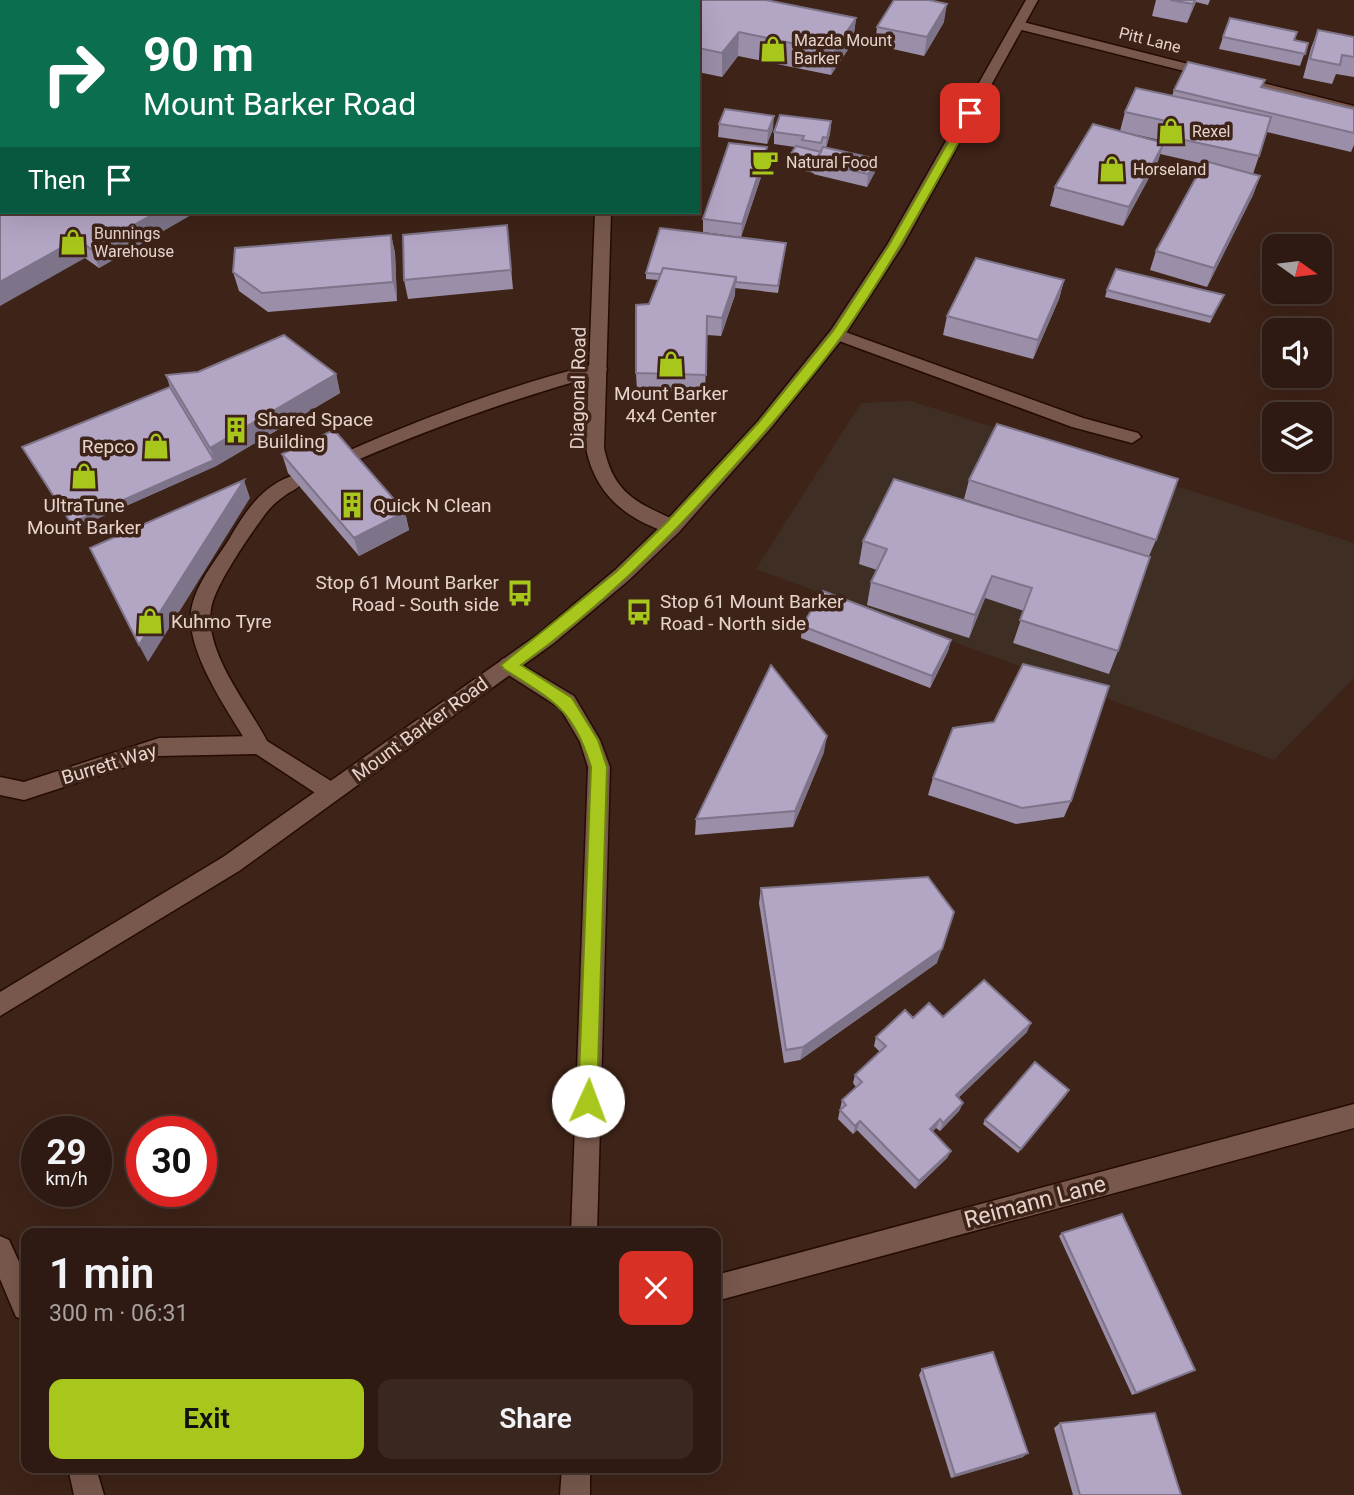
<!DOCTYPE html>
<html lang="en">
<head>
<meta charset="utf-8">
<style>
  body { margin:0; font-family:Roboto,sans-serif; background:#3a2720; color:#f1f3f6; height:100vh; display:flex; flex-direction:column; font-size:26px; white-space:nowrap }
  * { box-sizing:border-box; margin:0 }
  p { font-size:23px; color:#a7a19f }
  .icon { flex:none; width:38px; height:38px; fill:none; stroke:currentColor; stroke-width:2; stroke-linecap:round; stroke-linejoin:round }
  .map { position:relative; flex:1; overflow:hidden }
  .panel { position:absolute; left:21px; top:1228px; width:700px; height:245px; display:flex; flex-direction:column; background:#2e1a12; border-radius:14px; box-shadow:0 7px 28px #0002,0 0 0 2px #493832 }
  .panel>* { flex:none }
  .guide { position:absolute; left:0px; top:0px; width:700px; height:214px; box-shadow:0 7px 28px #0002,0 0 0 2px #493832; background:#0b6e4f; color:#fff; overflow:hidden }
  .needle { width:46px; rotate:104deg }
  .tools { position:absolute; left:1262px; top:234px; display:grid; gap:14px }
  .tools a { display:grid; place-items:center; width:70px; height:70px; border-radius:14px; background:#2e1a12; box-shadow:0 7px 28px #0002,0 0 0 2px #493832; font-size:35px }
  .speed { position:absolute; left:21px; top:1116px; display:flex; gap:14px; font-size:35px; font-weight:700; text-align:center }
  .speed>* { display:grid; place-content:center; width:91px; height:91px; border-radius:50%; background:#2e1a12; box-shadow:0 7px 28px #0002,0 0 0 2px #493832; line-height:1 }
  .speed small { font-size:18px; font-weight:400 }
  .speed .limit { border:10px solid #d22; background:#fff; color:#111 }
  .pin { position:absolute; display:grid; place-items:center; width:60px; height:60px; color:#fff; margin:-30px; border-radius:14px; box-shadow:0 4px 10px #0006 }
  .me { position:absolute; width:77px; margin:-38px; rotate:2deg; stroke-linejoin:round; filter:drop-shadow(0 0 5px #0008) }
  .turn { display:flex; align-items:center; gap:24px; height:147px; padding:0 28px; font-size:32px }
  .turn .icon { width:91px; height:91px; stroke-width:2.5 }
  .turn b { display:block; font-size:49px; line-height:60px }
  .then { display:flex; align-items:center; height:66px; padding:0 28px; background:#0003; gap:14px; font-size:26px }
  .round { display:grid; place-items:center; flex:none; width:74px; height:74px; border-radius:14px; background:#3a2720 }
  .head { display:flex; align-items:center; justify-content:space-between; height:119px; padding:0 28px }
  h1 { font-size:42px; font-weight:600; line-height:52px }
  .action { display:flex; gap:14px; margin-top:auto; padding:14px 28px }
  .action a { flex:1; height:80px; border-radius:14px; background:#a8c71d; color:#111; font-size:28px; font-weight:600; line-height:80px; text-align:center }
  .action a+a { background:#3a2720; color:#f1f3f6 }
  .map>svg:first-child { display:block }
  .commercial { fill:#3f2e24 }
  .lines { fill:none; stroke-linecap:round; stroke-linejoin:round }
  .service-casing { stroke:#240b03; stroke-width:3 }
  .minor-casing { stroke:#240b03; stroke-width:3 }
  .secondary-casing { stroke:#240b03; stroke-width:3 }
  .service { fill:#78584c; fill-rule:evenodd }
  .minor { fill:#78584c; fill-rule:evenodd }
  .secondary { fill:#78584c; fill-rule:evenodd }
  .wall { fill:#9a8ea9 }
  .shaded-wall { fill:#7d7489 }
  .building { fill:#b3a5c4; stroke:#7d7489; stroke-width:2 }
  .route { fill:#a8c71d; stroke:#6d8113; stroke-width:2 }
  .labels { text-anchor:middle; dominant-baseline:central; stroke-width:7; stroke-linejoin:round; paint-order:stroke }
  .far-poi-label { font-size:16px; fill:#e6d3cc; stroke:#3e2318; text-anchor:start }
  .far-street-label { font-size:16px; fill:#e6d3cc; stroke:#3e2318 }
  .street-label { font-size:19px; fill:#e6d3cc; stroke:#3e2318 }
  .poi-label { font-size:19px; fill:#e6d3cc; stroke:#3e2318; text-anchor:start }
  .near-street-label { font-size:23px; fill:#e6d3cc; stroke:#3e2318 }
</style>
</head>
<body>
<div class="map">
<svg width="1354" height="1495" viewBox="0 0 1354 1495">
  <rect width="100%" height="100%" fill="#3e2318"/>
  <path class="commercial" d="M911,401L1354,543V678L1274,760L756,569L861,403Z"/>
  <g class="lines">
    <g class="service-casing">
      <path id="service" d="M837,329L1083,418L1138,433L1141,437L1132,443L1072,427L831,338L829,334Z
        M599,363L605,365L607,369L605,373C518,397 436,426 353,462H341L338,458L341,454C425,417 510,385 599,363Z
        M295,475L301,476L304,481C299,489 290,491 283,497C274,503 267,511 261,520C247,539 214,587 211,609C204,654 250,706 269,745L266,751L259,754L252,751C231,715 182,649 192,606C198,580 218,558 231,536C246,510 265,483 295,475Z"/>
    </g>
    <g class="minor-casing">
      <path id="minor" d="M600,0H612L613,2H599Z
        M1019,21L1354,106V114L1014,28V22Z
        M595,212H611L604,448C614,495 638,503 679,522L681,527L679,532L672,534C627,520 595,495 586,448Z
        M509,657L574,696L600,740L610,767L597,1234H571L588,767L580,742L560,708L502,671L499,665L502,659Z
        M259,736L339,786L342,792L339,798L331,801L323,798L256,754L159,756L24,800L0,795V777L24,782L159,738Z
        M1354,1104V1128L716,1301V1275Z
        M562,1468H590V1495H560Z"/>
    </g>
    <g class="secondary-casing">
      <path id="secondary" d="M1026,0H1038L903,245L843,338L770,429L679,532L629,580L554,643L239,871L0,1016V992L223,857L540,633L615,570L665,522L758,421L831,330L887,245Z
        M0,1236L9,1240L26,1277V1320L16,1317L0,1279Z
        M68,1468H96L104,1495H74Z"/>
    </g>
    <use href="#service" class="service"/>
    <use href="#minor" class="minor"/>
    <use href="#secondary" class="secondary"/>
  </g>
  <path class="wall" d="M1156,0H1210L1208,5L1196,2L1187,23L1152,16Z
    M698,2L856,18L853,42L831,75L738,56L722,77L698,72Z
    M944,22L924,56L875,45L877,27Z
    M1318,30L1354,37V77L1336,74L1332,84L1303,78L1311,48Z
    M1223,37L1294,40L1308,43L1300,66L1219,49Z
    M1262,88L1354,109V145L1351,152L1267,132L1253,174L1260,176L1253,195L1207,287L1150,270L1156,251L1204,164L1160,154L1158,161L1123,226L1050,206L1055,187L1164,143V141L1120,131L1125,112L1172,96L1174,90Z
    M831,121L830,134L826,148L877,159L875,172L867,187L813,174L814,173L787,167V160L795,147L774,144V132Z
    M719,124L773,129L767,144L718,137Z
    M0,138L196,212L99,268L85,258Z
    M767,147V159L741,237L703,232V219Z
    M507,225L513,289L408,299L404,280Z
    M391,235L395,253L397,301L268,312L239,291L233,272Z
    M786,243L778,293L735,288V295L721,336L707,335L705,393L637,391L636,373L649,304L658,280L646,279V273Z
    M1064,280L1059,299L1033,359L943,335L947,316Z
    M1107,290L1221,301L1210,323L1105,297Z
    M336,374L340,393L216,466L74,529L22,447L170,387L166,375Z
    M282,454L405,512L409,530L359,556L288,473Z
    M969,480L1156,540L1149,556L1118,651L1109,674L1013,643L1024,611L985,598L969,638L867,605L871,582L877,570L859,564L863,541L1065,531L964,499Z
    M802,626L951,640L948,651L930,688L801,638Z
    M824,752L793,827L695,835L696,819Z
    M933,778L1071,801L1064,817L1016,824L928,795Z
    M761,888L937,963L800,1060L784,1063L759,903Z
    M943,1017L1027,1032L958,1098L963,1103L959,1111L940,1131L936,1128L932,1132L951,1151L947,1158L915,1189L857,1130L853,1134L838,1119L842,1100L856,1087L853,1083L855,1075L880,1052L874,1046L876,1037L913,1018Z
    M1067,1094L1018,1153L983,1124L985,1120Z
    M1062,1233L1191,1372L1132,1395L1059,1236Z
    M922,1369L1023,1457L951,1478L919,1375Z
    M1060,1423L1181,1495H1073L1054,1428Z"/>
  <path class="shaded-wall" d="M145,0H197L183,2H132Z
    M1195,0H1196L1187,23L1193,4Z
    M947,4L944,22L924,56L927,37Z
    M856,18L853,42L831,75L833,52Z
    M739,32L738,56L722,77V53Z
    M774,116L773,129L767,144L768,131Z
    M831,121L830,134L825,150L827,138Z
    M1164,143L1158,161L1123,226L1129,207Z
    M767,147V159L741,237L742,224Z
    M877,159L875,172L867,187L868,174Z
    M1260,176L1253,195L1207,287L1214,268Z
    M157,212H196L99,268L91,249Z
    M391,235L395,253L397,301L393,282Z
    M77,239L85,258L0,306V282Z
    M736,277L735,295L721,336L722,318Z
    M1064,280L1059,299L1033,359L1038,340Z
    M336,374L340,393L216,466L210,448Z
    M214,460L216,466L74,529L71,523Z
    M244,480L250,498L148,662L139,645Z
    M405,512L409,530L359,556L354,538Z
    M992,576L985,598L969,638L975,615Z
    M951,640L948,651L930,688L932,676Z
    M827,736L824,752L793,827L795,811Z
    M942,949L937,963L800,1060L803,1047Z
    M1031,1023L1027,1032L952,1104L956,1095Z
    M963,1103L959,1111L940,1131L943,1123Z
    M940,1119L936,1128L926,1137L930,1129Z
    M860,1121L857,1130L853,1134L855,1126Z
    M951,1151L947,1158L915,1189L919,1181Z
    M1028,1453L1023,1457L951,1478L955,1475Z"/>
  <path class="building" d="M87,0H145L132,2H87Z
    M312,0H363L365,2H305Z
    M678,0H766L856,18L833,52L739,32L722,53L698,48V2H676Z
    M894,0H929L947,4L927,37L877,27Z
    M1170,0H1195L1193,4Z
    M1230,18L1297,32L1294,40L1308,43L1305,54L1223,37Z
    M1318,30L1354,37V57L1342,55L1340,65L1310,59Z
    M1188,62L1265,80L1261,87L1354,109V133L1174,90Z
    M1136,88L1271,117L1259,156L1166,136L1171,122L1125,112Z
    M725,109L774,116L768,131L719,124Z
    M780,115L831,121L827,138L823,137L821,143L802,140L804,136L774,132Z
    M1093,124L1164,143L1129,207L1055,187Z
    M2,137V212H157L91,249L77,239L0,282V138Z
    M729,143L767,147L742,224L703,219Z
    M796,146L821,152L815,162L814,166L787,160Z
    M823,147L877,159L868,174L815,162Z
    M1205,161L1260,176L1214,268L1156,251Z
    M507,225L511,270L404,280L403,235Z
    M660,228L786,243L778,286L736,282V277L663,268L661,274L646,273Z
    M391,235L393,282L262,293L233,272L235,248Z
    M976,258L1064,280L1038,340L947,316Z
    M663,268L736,277L722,318L707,316L706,375L636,373V305L649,304Z
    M1116,269L1224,295L1212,317L1107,290Z
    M284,335L336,374L210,448L166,375L198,372Z
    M170,387L214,460L71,523L22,447Z
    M997,424L1178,479L1156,540L969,480Z
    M334,430L405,512L354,538L282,454Z
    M894,479L1150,557L1118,651L1020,620L1032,588L992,576L975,615L871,582L887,549L863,541Z
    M244,480L139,645L90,548Z
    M823,591L951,640L932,676L802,626Z
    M1023,664L1109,686L1071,801L1022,808L933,778L953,728L994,722Z
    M771,665L827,736L795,811L696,819Z
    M928,877L954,912L942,949L803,1047L786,1050L761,888Z
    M984,980L1031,1023L956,1095L963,1103L943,1123L940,1119L930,1129L951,1151L919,1181L860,1121L855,1126L840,1110L846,1105L842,1100L862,1082L855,1075L886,1046L876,1037L905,1010L913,1018L929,1003L943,1017Z
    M1035,1062L1069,1090L1021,1149L985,1120Z
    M1122,1214L1195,1370L1136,1393L1062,1233Z
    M993,1352L1028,1453L955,1475L922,1369Z
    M1155,1413L1181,1495H1080L1060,1423Z"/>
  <path class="route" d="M966,111L975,113C933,188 892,265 842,336C808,383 769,428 730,471C666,542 599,609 521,665L572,698L598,740L607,767L597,1101L594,1107L588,1110L581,1107L578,1101L591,767C573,708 553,701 504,669L501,665L617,571L666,523L759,422L833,331L889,245Z"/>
  <defs>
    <g id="shop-bare" transform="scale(2.1)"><path d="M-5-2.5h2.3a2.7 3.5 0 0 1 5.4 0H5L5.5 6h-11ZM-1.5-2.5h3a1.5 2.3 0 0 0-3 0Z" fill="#a8c71d" stroke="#3e2318" stroke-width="2.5" paint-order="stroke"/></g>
    <g id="cafe-bare" transform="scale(2.1)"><path d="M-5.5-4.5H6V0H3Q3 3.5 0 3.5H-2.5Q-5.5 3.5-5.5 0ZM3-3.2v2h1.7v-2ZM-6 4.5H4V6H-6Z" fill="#a8c71d" stroke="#3e2318" stroke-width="2.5" paint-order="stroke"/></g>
    <g id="building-bare" transform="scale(2.1)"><path d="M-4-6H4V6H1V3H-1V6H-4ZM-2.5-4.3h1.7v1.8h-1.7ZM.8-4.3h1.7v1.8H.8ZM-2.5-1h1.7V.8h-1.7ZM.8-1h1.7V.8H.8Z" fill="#a8c71d" stroke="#3e2318" stroke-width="2.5" paint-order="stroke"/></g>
    <g id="bus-bare" transform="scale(2.1)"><path d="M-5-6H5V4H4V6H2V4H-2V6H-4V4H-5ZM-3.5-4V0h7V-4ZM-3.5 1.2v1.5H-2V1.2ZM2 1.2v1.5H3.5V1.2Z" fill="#a8c71d" stroke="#3e2318" stroke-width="2.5" paint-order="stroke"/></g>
  </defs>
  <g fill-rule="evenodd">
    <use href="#shop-bare" x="773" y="49"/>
    <use href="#shop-bare" x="1171" y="131"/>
    <use href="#cafe-bare" x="765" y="162"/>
    <use href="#shop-bare" x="1112" y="169"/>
    <use href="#shop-bare" x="73" y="242"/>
    <use href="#shop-bare" x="671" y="364"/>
    <use href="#building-bare" x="236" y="430"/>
    <use href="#shop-bare" x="156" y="446"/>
    <use href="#shop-bare" x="84" y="476"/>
    <use href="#building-bare" x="352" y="505"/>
    <use href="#bus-bare" x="520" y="593"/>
    <use href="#bus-bare" x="639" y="612"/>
    <use href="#shop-bare" x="150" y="621"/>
  </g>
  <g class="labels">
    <g class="far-poi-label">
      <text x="794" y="40">Mazda Mount<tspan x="794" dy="18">Barker</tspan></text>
      <text x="1192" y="131">Rexel</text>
      <text x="786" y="162">Natural Food</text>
      <text x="1133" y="169">Horseland</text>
      <text x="94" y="233">Bunnings<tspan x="94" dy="18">Warehouse</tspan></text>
    </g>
    <g class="far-street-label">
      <text transform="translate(1150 40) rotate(14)">Pitt Lane</text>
    </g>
    <g class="street-label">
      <text transform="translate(578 388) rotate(-89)">Diagonal Road</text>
      <text transform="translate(420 729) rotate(-36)">Mount Barker Road</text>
      <text transform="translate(109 764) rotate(-17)">Burrett Way</text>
    </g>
    <g class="poi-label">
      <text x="671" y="393" text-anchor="middle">Mount Barker<tspan x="671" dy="22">4x4 Center</tspan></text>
      <text x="257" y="419">Shared Space<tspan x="257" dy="22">Building</tspan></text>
      <text x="135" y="446" text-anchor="end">Repco</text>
      <text x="84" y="505" text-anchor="middle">UltraTune<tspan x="84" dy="22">Mount Barker</tspan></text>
      <text x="373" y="505">Quick N Clean</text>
      <text x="499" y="582" text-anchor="end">Stop 61 Mount Barker<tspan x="499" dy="22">Road - South side</tspan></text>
      <text x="660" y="601">Stop 61 Mount Barker<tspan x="660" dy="22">Road - North side</tspan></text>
      <text x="171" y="621">Kuhmo Tyre</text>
    </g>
    <g class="near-street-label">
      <text transform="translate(1035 1202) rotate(-15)">Reimann Lane</text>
    </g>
  </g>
</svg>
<div class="tools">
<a><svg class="needle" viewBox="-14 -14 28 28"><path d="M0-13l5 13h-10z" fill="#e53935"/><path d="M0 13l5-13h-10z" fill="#a7a19f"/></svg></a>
<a><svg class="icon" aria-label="sound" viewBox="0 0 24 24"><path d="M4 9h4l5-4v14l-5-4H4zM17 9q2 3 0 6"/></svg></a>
<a><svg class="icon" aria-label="layers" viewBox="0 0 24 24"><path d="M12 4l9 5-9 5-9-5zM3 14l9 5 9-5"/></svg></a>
</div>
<div class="speed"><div>29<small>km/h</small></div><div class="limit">30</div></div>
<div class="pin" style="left:970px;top:113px;background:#d93025"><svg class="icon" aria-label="arrive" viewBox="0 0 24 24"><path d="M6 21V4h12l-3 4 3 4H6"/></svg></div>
<svg class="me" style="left:588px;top:1101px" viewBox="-20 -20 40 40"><circle r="19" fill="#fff"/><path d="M0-13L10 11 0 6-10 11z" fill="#a8c71d"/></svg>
<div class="guide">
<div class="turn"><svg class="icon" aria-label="right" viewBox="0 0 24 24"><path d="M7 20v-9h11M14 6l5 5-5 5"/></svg><div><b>90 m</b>Mount Barker Road</div></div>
<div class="then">Then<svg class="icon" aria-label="arrive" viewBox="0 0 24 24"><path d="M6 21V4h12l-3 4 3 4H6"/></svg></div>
</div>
<section class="panel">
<div class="head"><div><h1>1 min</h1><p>300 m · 06:31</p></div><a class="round" style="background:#d93025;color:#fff"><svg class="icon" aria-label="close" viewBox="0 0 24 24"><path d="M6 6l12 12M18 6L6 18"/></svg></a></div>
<div class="action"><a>Exit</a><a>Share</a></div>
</section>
</div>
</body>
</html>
